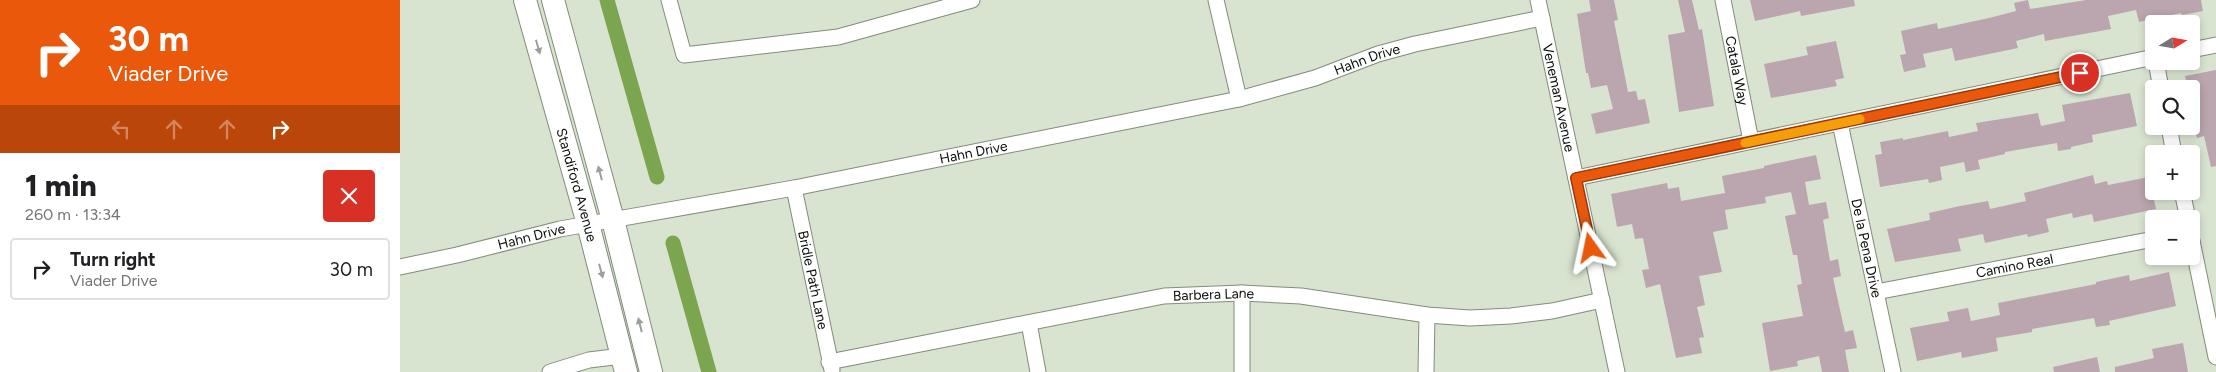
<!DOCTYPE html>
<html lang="en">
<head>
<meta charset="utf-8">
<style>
  body { margin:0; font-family:Figtree,sans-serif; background:#f6f6f6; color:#202124; height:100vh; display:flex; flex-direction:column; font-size:19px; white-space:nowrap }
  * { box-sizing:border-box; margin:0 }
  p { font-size:16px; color:#757577 }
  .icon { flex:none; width:28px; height:28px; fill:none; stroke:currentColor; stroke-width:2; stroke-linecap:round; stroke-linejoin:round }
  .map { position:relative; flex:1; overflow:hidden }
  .panel { display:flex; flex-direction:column; background:#fff; width:400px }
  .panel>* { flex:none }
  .top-card { background:#ea580c; color:#fff; overflow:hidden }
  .needle { width:32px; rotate:79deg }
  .fabs { position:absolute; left:1745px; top:15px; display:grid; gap:10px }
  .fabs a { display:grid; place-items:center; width:55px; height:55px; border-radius:5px; background:#fff; box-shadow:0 2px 8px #0003; font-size:25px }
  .pin { position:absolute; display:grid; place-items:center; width:42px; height:42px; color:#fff; margin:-21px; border:2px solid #fff; border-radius:50%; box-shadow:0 1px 5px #0007 }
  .me { position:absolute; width:55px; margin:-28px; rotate:348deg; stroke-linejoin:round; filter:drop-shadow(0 0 4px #0008) }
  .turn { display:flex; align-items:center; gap:18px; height:105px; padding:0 25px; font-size:22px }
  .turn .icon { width:65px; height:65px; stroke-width:2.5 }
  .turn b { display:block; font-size:35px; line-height:42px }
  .lanes { display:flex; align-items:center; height:48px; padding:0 25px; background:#0003; justify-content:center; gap:25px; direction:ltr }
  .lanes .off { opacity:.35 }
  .round { display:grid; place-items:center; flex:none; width:52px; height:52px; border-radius:5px; background:#f6f6f6 }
  .head { display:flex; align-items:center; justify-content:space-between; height:85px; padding:0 25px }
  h1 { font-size:30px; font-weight:800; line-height:38px }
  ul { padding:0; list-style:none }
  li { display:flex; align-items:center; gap:15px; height:62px; margin:0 10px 8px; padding:0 15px; border:2px solid #e0e0e0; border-radius:5px }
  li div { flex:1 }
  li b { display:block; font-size:19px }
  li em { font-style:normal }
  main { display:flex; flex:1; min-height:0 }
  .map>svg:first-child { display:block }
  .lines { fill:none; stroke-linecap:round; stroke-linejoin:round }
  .canal { stroke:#7ba54e; stroke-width:15 }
  .building { fill:#bba5ae }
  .street-casing { stroke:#828c7a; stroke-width:17 }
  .secondary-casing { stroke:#828c7a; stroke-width:24 }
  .street { stroke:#fff; stroke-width:15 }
  .secondary { stroke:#fff; stroke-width:22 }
  .oneway { fill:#9d9f9c }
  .route-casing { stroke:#983908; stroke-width:12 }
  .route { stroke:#ea580c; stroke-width:9 }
  .slow { stroke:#f59e0b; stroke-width:9 }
  .labels { text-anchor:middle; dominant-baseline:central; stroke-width:5; stroke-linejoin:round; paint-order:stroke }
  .street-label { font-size:14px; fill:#0b0f08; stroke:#d9e4d0 }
</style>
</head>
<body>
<main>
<section class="panel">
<div class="top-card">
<div class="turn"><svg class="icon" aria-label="right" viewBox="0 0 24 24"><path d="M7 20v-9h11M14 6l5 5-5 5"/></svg><div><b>30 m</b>Viader Drive</div></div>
<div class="lanes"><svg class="icon off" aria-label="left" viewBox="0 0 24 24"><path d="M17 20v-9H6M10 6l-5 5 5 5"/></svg><svg class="icon off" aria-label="ahead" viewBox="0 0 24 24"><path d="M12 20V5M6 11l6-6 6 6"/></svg><svg class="icon off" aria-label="ahead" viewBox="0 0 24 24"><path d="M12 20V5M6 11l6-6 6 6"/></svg><svg class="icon" aria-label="right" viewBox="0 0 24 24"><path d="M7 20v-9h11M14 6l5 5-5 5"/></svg></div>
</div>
<div class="head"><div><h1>1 min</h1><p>260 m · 13:34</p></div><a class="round" style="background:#d93025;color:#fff"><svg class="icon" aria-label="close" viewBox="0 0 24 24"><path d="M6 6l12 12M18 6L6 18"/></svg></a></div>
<ul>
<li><svg class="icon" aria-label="right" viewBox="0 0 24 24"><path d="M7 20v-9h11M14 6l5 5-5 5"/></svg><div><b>Turn right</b><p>Viader Drive</p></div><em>30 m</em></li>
</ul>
</section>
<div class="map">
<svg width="1816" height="372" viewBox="0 0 1816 372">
  <rect width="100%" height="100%" fill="#d9e4d0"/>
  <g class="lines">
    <path class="canal" d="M207,0L257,177
      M273,243L309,372"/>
  </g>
  <path class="building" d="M1189,0H1214L1218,20L1214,21L1228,92L1236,91L1238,100L1245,99L1250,123L1196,134L1191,114L1213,109L1207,85L1191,88L1188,73H1186L1177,14L1191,11Z
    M1278,0H1292L1299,30L1302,29L1314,106L1279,112L1268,35L1285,32Z
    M1350,0H1454L1455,6L1401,16L1400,11L1355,21Z
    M1628,0L1630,9L1686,0H1801L1803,11L1782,15L1781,13L1739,22L1736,10L1708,16L1711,29L1645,41L1644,34L1616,41L1618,48L1555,61L1552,48L1523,54L1526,67L1504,72L1500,55L1506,54L1501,31L1537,23L1538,29L1589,18L1616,11L1614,3Z
    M1436,41L1444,78L1435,80L1437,86L1371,98L1364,64L1408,55L1406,47Z
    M1816,70V166L1811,167L1804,136L1797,138L1792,117H1794L1791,89H1788L1785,76Z
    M1730,93L1737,126L1692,135L1693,142L1671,147V149L1658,151L1657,143L1605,152V154L1578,160L1580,169L1566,172L1564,162L1540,167L1542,180L1529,183L1528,179L1480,187L1475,155L1482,154L1480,142L1503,138V140L1548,131L1549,137L1578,131L1576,123L1638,113L1641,126L1665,121L1662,105Z
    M1416,155L1421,179L1405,182L1409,205L1426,202L1429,218L1423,220L1430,261L1438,259L1441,276L1433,278L1440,310L1445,332L1453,330L1457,348L1445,350L1449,372H1422L1419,356L1397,361L1398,366L1370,371L1362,323L1403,316L1397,285L1402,284L1397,255H1393L1385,216L1396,214L1391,192L1365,197L1366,203L1325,210L1328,229L1313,232L1322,272L1299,276L1305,305L1297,307L1304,337L1299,338L1302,353L1276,358L1260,284L1246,288L1242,270L1249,269L1243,238L1235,239L1232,224L1217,227L1211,194L1267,183L1268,189L1279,187L1281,201L1325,193L1322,176L1364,168V166Z
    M1693,175L1695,184L1707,181L1708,185L1749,177L1756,209L1694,222L1692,214L1673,218L1672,213L1646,219L1649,232L1628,237L1627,234L1585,243L1583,234L1558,239L1561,251L1495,262L1487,229L1530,220L1529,213L1560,206L1588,201L1590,209L1626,201L1624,193Z
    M1769,272L1776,306L1709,321L1710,325L1696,327L1694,318L1632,329V332L1596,338L1598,351L1562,358L1561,352L1517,361L1510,328L1549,321L1547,312L1568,308L1571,321L1600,315L1598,303L1696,284V282L1729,275L1730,281Z
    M1783,343L1788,372H1715V367L1754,358L1752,349Z
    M1697,357L1700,372H1654L1653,367Z"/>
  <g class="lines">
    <g class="street-casing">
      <g id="street">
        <path d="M269,0L284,55L438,37L572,0"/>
        <path d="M816,0L839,99"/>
        <path id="s1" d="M1138,0L1217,372"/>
        <path id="s2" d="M1323,0L1351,141"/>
        <path d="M1791,50L1816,45"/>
        <path d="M1756,61L1761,89"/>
        <path id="s3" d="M1440,123L1493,372"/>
        <path d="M1769,126L1774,154"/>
        <path d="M1176,178L1754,57"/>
        <path id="s4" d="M394,188L432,370"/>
        <path d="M1782,191L1788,219"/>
        <path d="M1791,236L1816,357"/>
        <path id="s5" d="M0,267L57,255L160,229L394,188L839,99L915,78L978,54L1015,44L1142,18"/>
        <path id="s6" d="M1476,292L1754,239"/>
        <path d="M629,323L638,372"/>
        <path id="s7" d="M429,362L764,296L842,293L901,296L1027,315L1070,318L1111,316L1152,311L1202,300"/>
        <path d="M150,372L189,360L222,356"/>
        <path d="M842,372V293"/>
        <path d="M1026,372L1027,315"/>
      </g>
    </g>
    <g class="secondary-casing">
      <g id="secondary">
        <path id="s8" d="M125,0L188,224L226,372"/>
        <path d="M153,0L213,220L251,372"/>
      </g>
    </g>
    <use href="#street" class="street"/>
    <use href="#secondary" class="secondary"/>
  </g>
  <defs><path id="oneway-solid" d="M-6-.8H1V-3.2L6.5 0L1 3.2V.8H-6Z" transform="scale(1.25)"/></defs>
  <g class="oneway">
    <use href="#oneway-solid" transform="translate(138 47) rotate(74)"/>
    <use href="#oneway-solid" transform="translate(200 173) rotate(-105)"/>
    <use href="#oneway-solid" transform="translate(201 271) rotate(75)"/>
    <use href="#oneway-solid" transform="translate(240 325) rotate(-104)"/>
  </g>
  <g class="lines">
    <g class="route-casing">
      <path id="route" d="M1191,248L1176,178L1680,73"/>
    </g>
    <use href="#route" class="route"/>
    <path class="slow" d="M1345,143L1460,119"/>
  </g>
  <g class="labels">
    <g class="street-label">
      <text stroke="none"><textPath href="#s5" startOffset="990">Hahn Drive</textPath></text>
      <text stroke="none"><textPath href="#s2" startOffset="72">Catala Way</textPath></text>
      <text stroke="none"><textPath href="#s1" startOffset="100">Veneman Avenue</textPath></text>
      <text stroke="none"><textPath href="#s5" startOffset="585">Hahn Drive</textPath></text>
      <text stroke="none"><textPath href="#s8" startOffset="192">Standiford Avenue</textPath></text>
      <text stroke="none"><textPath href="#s5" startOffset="135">Hahn Drive</textPath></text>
      <text stroke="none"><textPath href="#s3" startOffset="128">De la Pena Drive</textPath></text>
      <text stroke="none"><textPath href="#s6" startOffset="141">Camino Real</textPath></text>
      <text stroke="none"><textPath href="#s4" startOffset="94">Bridle Path Lane</textPath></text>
      <text stroke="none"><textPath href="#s7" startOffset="391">Barbera Lane</textPath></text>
    </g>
  </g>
</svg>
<div class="fabs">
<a><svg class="needle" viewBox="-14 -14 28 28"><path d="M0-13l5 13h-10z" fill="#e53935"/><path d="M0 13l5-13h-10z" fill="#757577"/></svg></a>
<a><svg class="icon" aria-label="search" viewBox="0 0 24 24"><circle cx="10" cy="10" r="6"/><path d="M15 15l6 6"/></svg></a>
<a>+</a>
<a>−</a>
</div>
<div class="pin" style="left:1680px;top:73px;background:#d93025"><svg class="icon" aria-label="arrive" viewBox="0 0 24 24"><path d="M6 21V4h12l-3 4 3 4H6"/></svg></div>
<svg class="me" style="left:1191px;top:248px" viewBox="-20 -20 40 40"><path d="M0-17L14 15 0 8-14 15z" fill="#ea580c" stroke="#fff" stroke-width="4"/></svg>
</div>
</main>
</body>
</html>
